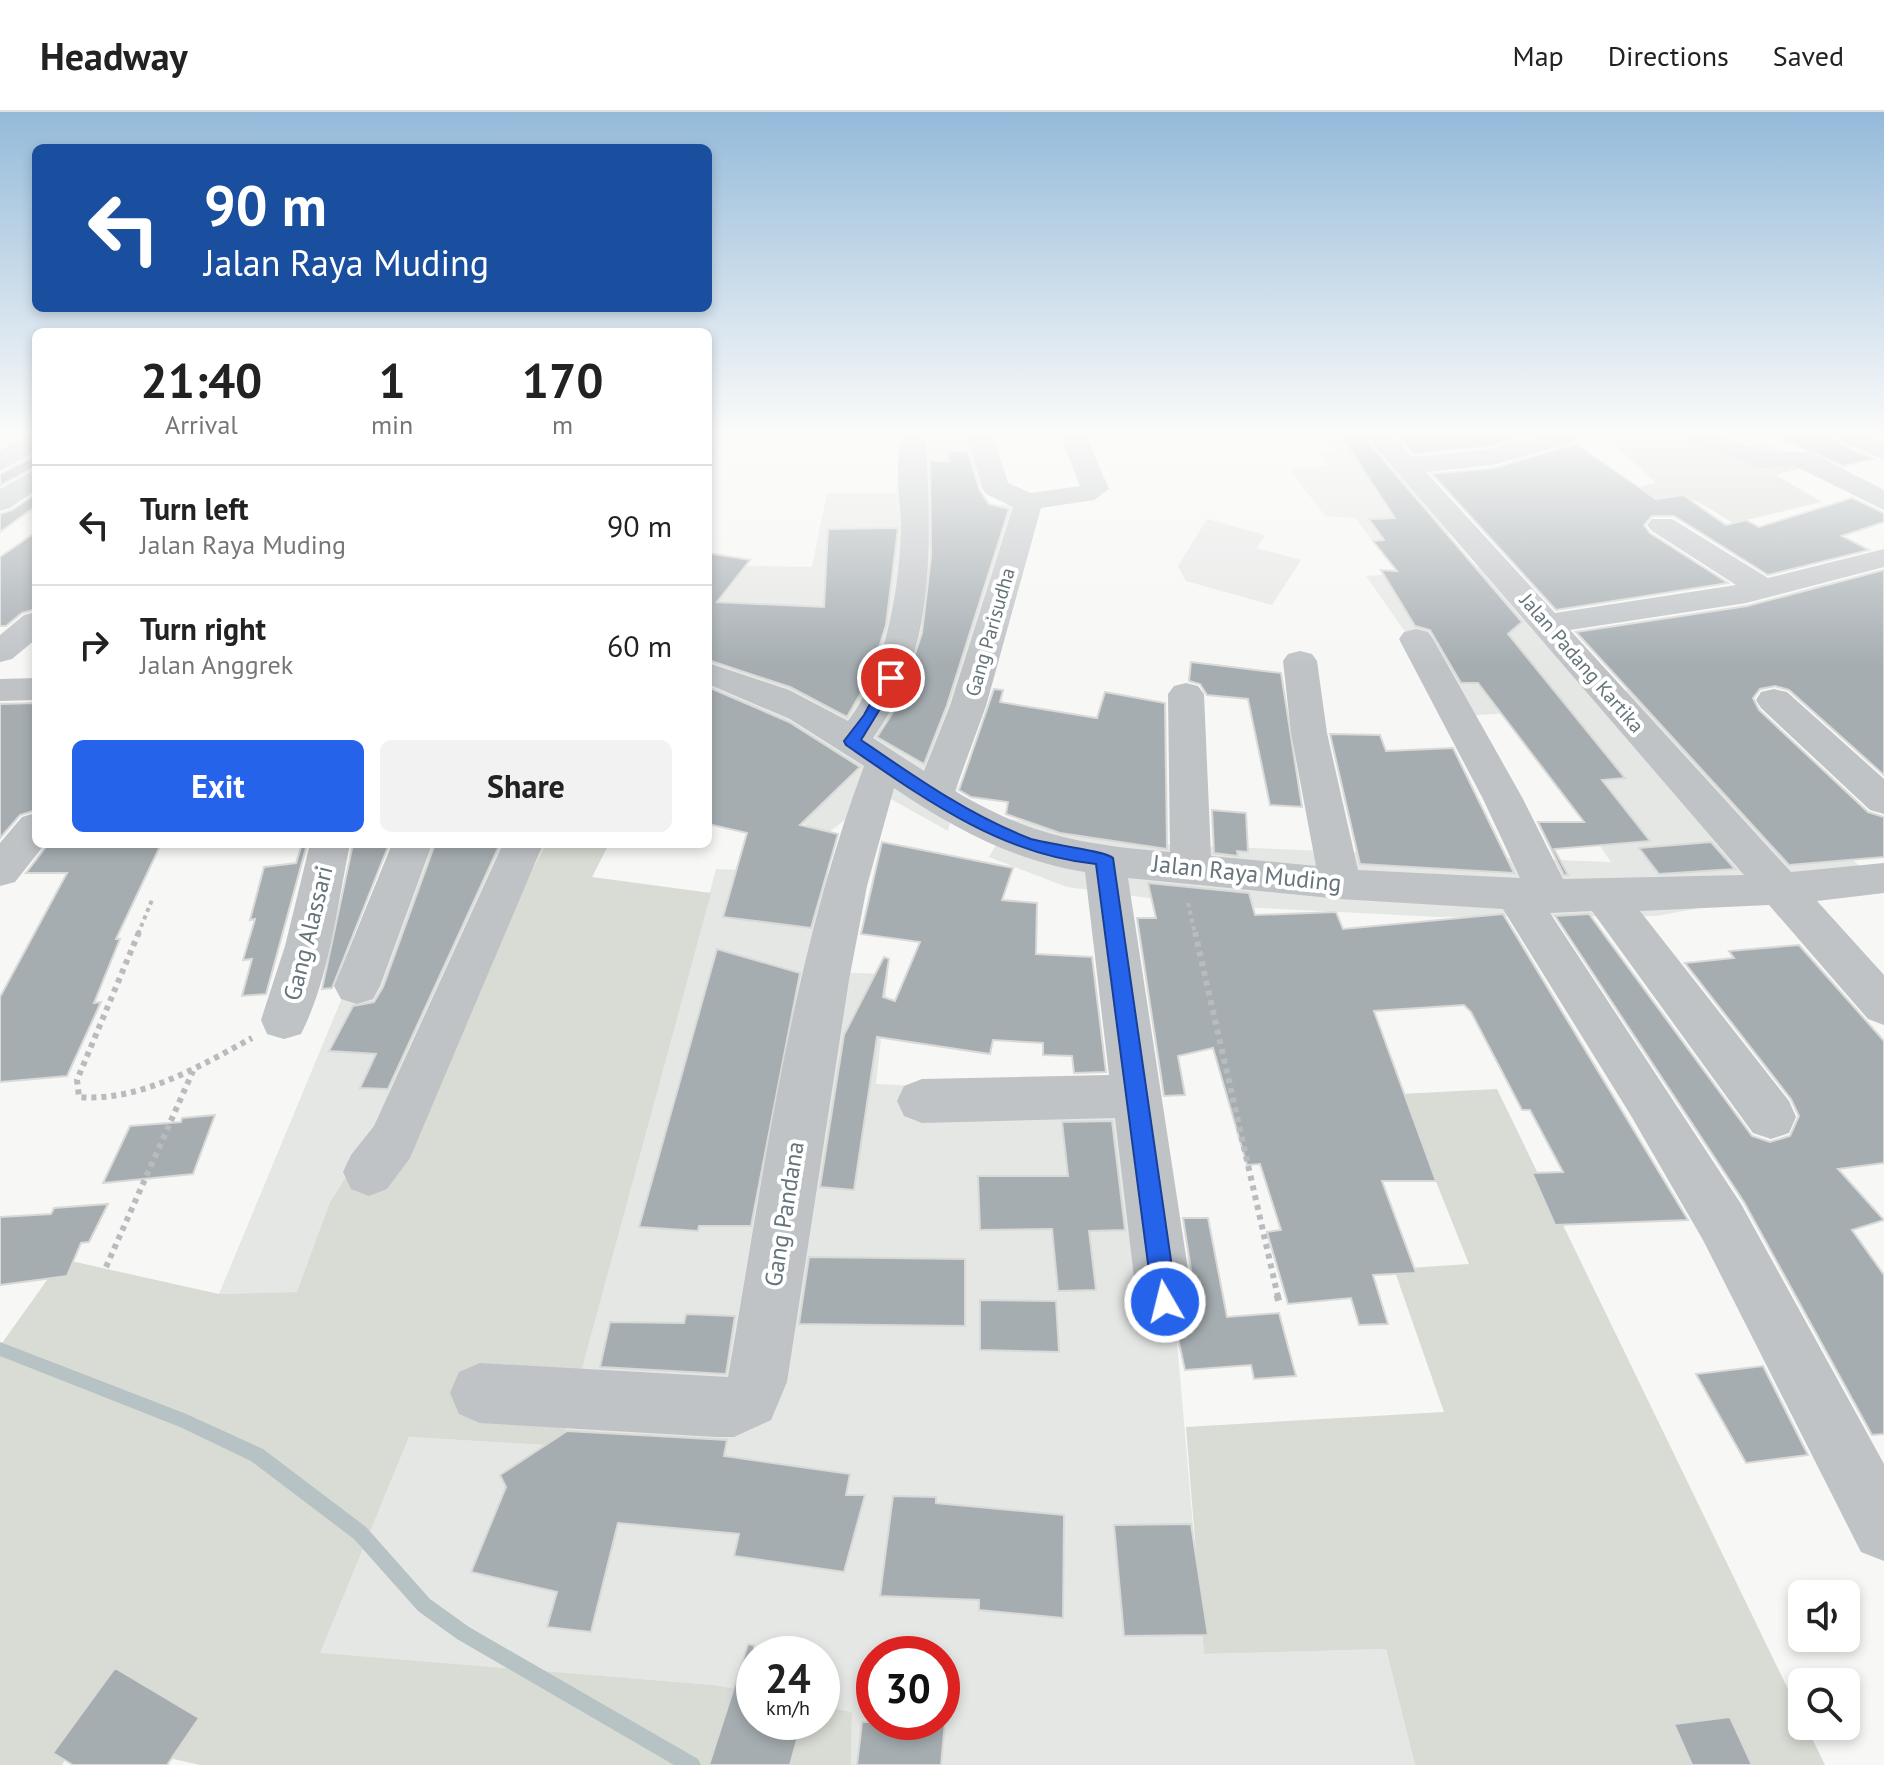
<!DOCTYPE html>
<html lang="en">
<head>
<meta charset="utf-8">
<style>
  body { margin:0; font-family:"PT Sans",sans-serif; background:#f2f2f2; color:#222; height:100vh; display:flex; flex-direction:column; font-size:30px; white-space:nowrap }
  * { box-sizing:border-box; margin:0 }
  p { font-size:26px; color:#767676 }
  .icon { flex:none; width:44px; height:44px; fill:none; stroke:currentColor; stroke-width:2; stroke-linecap:round; stroke-linejoin:round }
  .map { position:relative; flex:1; overflow:hidden }
  .side { position:absolute; left:32px; top:216px; width:680px; height:520px; display:flex; flex-direction:column; background:#fff; border-radius:12px; box-shadow:0 4px 12px #0003 }
  .side>* { flex:none }
  .top-card { position:absolute; left:32px; top:32px; width:680px; height:168px; border-radius:12px; box-shadow:0 4px 12px #0003; background:#1a4fa0; color:#fff; overflow:hidden }
  .buttons { position:absolute; left:1788px; top:1468px; display:grid; gap:16px }
  .buttons a { display:grid; place-items:center; width:72px; height:72px; border-radius:12px; background:#fff; box-shadow:0 4px 12px #0003; font-size:40px }
  .speed { position:absolute; left:736px; top:1524px; display:flex; gap:16px; font-size:40px; font-weight:700; text-align:center }
  .speed>* { display:grid; place-content:center; width:104px; height:104px; border-radius:50%; background:#fff; box-shadow:0 4px 12px #0003; line-height:1 }
  .speed small { font-size:20px; font-weight:400 }
  .speed .limit { border:12px solid #d22; background:#fff; color:#111 }
  .pin { position:absolute; display:grid; place-items:center; width:68px; height:68px; color:#fff; margin:-34px; border:4px solid #fff; border-radius:50%; box-shadow:0 2px 8px #0007 }
  .me { position:absolute; width:88px; margin:-44px; rotate:352deg; stroke-linejoin:round; filter:drop-shadow(0 0 6px #0008) }
  .turn { display:flex; align-items:center; gap:28px; height:168px; padding:0 40px; font-size:36px }
  .turn .icon { width:104px; height:104px; stroke-width:2.5 }
  .turn b { display:block; font-size:56px; line-height:68px }
  .eta { display:flex; justify-content:space-evenly; align-items:center; height:136px; text-align:center }
  .eta b { font-size:48px; font-weight:700; line-height:56px }
  .cta { display:flex; gap:16px; margin-top:auto; padding:16px 40px }
  .cta a { flex:1; height:92px; border-radius:12px; background:#2563eb; color:#fff; font-size:32px; font-weight:700; line-height:92px; text-align:center }
  .cta a+a { background:#f2f2f2; color:#222 }
  ul { padding:0; list-style:none }
  li { display:flex; align-items:center; gap:24px; height:120px; padding:0 40px; border-top:2px solid #e0e0e0 }
  li div { flex:1 }
  li b { display:block; font-size:30px }
  li em { font-style:normal }
  header { display:flex; align-items:center; gap:48px; box-sizing:border-box; height:112px; padding:0 40px; background:#fff; border-bottom:2px solid #e0e0e0 }
  header strong { font-size:38px }
  nav { display:flex; gap:44px; margin-inline-start:auto; font-size:28px }
  .map>svg:first-child { display:block }
  .built { fill:#e5e7e5; fill-rule:evenodd }
  .green { fill:#d8dcd4 }
  .lines { fill:none; stroke-linecap:round; stroke-linejoin:round }
  .stream { fill:#b6c2c4; fill-rule:evenodd }
  .building { fill:#a5adb1; stroke:#d9d9d7; stroke-width:2 }
  .path-far2 { stroke:#b9bcbe; stroke-width:4; stroke-dasharray:4 4; stroke-linecap:butt }
  .path-far1 { stroke:#b9bcbe; stroke-width:6; stroke-dasharray:5 5; stroke-linecap:butt }
  .path { stroke:#b9bcbe; stroke-width:7; stroke-dasharray:6 6; stroke-linecap:butt }
  .minor { fill:#bfc3c6; fill-rule:evenodd }
  .route { fill:#2563eb; stroke:#184099; stroke-width:2 }
  .labels { text-anchor:middle; dominant-baseline:central; stroke-width:8; stroke-linejoin:round; paint-order:stroke }
  .far-street-label { font-size:20px; fill:#66757c; stroke:#fff }
  .street-label { font-size:24px; fill:#66757c; stroke:#fff }
</style>
</head>
<body>
<header>
<strong>Headway</strong>
<nav><a>Map</a><a>Directions</a><a>Saved</a></nav>
</header>
<div class="map">
<svg width="1884" height="1653" viewBox="0 0 1884 1653">
  <rect width="100%" height="100%" fill="#f7f7f5"/>
  <path class="built" d="M902,324H972L983,393H1029L974,601L948,719L880,681L824,724L777,695L708,585V453L812,455L827,381H896Z
    M1325,324H1374L1463,421L1372,428L1355,406L1325,404L1289,357L1330,354L1320,341L1337,339Z
    M1207,407L1265,423L1257,436L1301,448L1272,493L1186,469L1178,454Z
    M1496,454L1619,579L1682,574L1879,774L1797,778L1656,804L1439,805L1201,793L1067,775L989,745L1011,707L1172,733L1611,750L1509,601L1464,604L1366,464Z
    M406,732H547L456,889L330,1090L298,1180L219,1182Z
    M716,757L841,762L826,860L888,862L876,972L1156,986L1204,1542L1386,1537L1415,1653H851L852,1600L822,1594V1542H754V1580L714,1573L319,1542L409,1325L561,1334ZM874,1542H942V1610H874Z"/>
  <path class="green" d="M1606,324H1687L1718,341L1766,332L1811,353L1776,363L1822,390L1733,411L1695,388L1639,400L1610,381L1656,371Z
    M547,732H609L592,765L711,781L561,1334L409,1325L320,1541L714,1573L754,1580V1610H822V1594L852,1600L851,1653H200L78,1625L62,1653H0V1234L62,1147L219,1182L297,1180L330,1090L456,889Z
    M1497,977L1802,1606V1614H1806L1825,1653H1415L1386,1537L1204,1542L1186,1315L1444,1300L1394,1157L1469,1152L1401,982Z"/>
  <g class="lines">
    <path class="stream" d="M0,1230L184,1301L263,1337L366,1415L430,1487L469,1515L698,1647L701,1653H674L457,1527L418,1499L354,1427L251,1349L180,1315L0,1244Z"/>
  </g>
  <path class="building" d="M1341,324H1363L1522,510L1508,522L1625,666L1602,668L1650,729L1554,737L1568,763H1564L1538,710H1584L1478,571H1461L1430,518L1415,514L1381,458L1397,459L1373,429L1384,428L1369,407L1395,406Z
    M1397,324H1526L1490,334L1414,342Z
    M1775,324H1835L1841,333L1874,347L1843,354Z
    M1576,332L1656,387L1683,383L1726,413L1746,408L1759,415L1852,386L1884,401V410L1842,424L1869,438L1768,463L1674,404H1652L1644,413L1650,421L1728,471L1556,498L1432,362L1494,356Z
    M947,339H968L979,377L989,392L1009,397L947,593L924,652L877,625L897,594L922,521L931,444L930,349H949Z
    M36,343V354L0,374V362Z
    M36,382V394L0,420V402L12,398Z
    M898,416L886,513L870,565L847,605L790,575L708,548V441L750,448L717,490L824,495L828,417Z
    M36,420V497L22,501L6,514H0V445Z
    M1884,458V663L1789,578L1775,574L1760,577L1753,586L1759,598L1868,700L1884,705V745L1789,753L1576,520L1747,494Z
    M1191,550L1281,561L1302,695L1270,693L1248,587L1207,583L1200,572L1189,569Z
    M708,575L789,610L860,655L800,713L838,722L811,816L723,805L747,721L708,712Z
    M994,577L1003,578L1000,590L1097,606L1105,580L1165,591L1167,737L1060,721L1006,702L1008,690L971,685L959,678Z
    M36,591V698L20,703L0,726V592Z
    M1330,622L1380,623L1386,639L1453,636L1514,761L1360,752Z
    M1212,698L1246,701L1248,740L1237,739L1238,744L1214,741Z
    M882,730L1013,756L1002,788L1037,791L1036,842L1092,845L1106,960L1074,961L1072,944L1043,943V931L993,928L990,942L877,925L854,1078L820,1075L844,923L884,845L889,847L883,885L895,889L920,830L861,822Z
    M1711,730L1735,757L1659,762L1639,736Z
    M48,732H161L116,827H120L94,891L101,890L67,964L0,970V885L67,761H26Z
    M302,732H307L266,882L242,884L252,847L243,848L255,807L250,808L264,755L296,751Z
    M353,732H389L332,876L322,877Z
    M435,732H500L388,977L360,976L376,942L329,939L353,894L374,890L383,875Z
    M1148,771L1249,781L1255,803L1336,800L1343,817L1503,802L1688,1108L1555,1113L1532,1061L1563,1060L1530,998H1522L1471,900L1464,893L1374,899L1436,1069H1382L1416,1161L1373,1163L1388,1212L1359,1213L1351,1186L1288,1192L1267,1120L1281,1118L1260,1052L1247,1053L1213,936L1178,944L1185,983L1164,984L1137,806H1156Z
    M1589,802L1752,1024L1770,1030L1790,1024L1799,1004L1791,987L1685,851L1734,846L1729,839L1799,833L1884,929V1051L1838,1057L1884,1108L1852,1118L1884,1163V1322L1872,1323L1744,1090L1555,804Z
    M717,837L800,861L751,1114H699L698,1119L639,1115Z
    M215,1003L193,1062L103,1071L130,1014L181,1010L182,1006Z
    M1112,1009L1125,1118L1089,1119L1096,1178L1058,1179L1052,1117L980,1118L978,1064H1068L1062,1010Z
    M108,1092L89,1130L81,1131L67,1164L0,1173V1105L51,1102L54,1096Z
    M1183,1106H1208L1227,1205L1279,1201L1296,1264L1254,1267L1251,1253L1185,1258L1176,1217L1188,1211L1196,1190Z
    M809,1145L965,1147V1214L799,1212Z
    M980,1188L1056,1189L1059,1240L980,1238Z
    M686,1202L735,1204L726,1262L600,1255L610,1210L684,1211Z
    M1763,1254L1808,1343L1746,1351L1696,1262Z
    M567,1319L727,1328L724,1344L850,1362L846,1383H865L844,1460L734,1444L739,1422L618,1411L591,1520L547,1515L557,1480L471,1460L506,1375L500,1363Z
    M893,1384L936,1385V1391L1064,1403L1063,1506L979,1498V1488L880,1484Z
    M1191,1412L1208,1523L1124,1524L1114,1413Z
    M748,1532L754,1533V1610H802L790,1653H709Z
    M115,1556L199,1606L167,1653H73L53,1641Z
    M1730,1605L1752,1653H1692L1674,1612Z
    M862,1610H945L941,1653H857Z"/>
  <g class="lines">
    <path class="path-far2" d="M1188,791L1195,822
      M138,822L152,788"/>
    <path class="path-far1" d="M139,820L77,968L79,985C140,990 200,954 252,926
      M1195,820L1278,1185
      M106,1155L193,959"/>
    <path class="path" d="M1277,1183L1279,1190"/>
    <path class="minor" d="M24,324H36V340L0,359V339Z
      M903,324H923L926,328C931,429 937,540 873,626L924,659L950,594L1013,395L986,382L982,376L967,324H993L1008,371L1031,381L1080,374L1060,324H1086L1109,377L1094,388L1041,396L986,594L955,679C1030,724 1085,733 1170,740L1168,582L1174,574L1186,571L1198,574L1204,582L1211,744L1316,754L1291,621L1283,549L1288,542L1300,539L1312,542L1317,549L1327,621L1358,758L1520,766L1483,687L1399,527L1404,520L1416,517L1428,520L1433,527L1523,687L1563,767L1744,763L1366,324H1393L1413,345L1491,337L1537,324H1578L1574,330L1493,353L1426,360L1555,501L1736,473L1652,419L1647,413L1652,407H1672L1768,466L1884,437V455L1746,491L1570,518L1791,760L1884,751V781L1817,789L1884,863V913L1868,907L1769,793L1640,799L1789,989L1796,1005L1789,1021L1771,1027L1753,1021L1592,799L1550,801L1741,1092L1884,1352V1449L1861,1440L1703,1128L1630,1002L1503,797L1340,787L1128,766L1193,1190L1185,1210L1165,1218L1145,1210L1137,1190L1115,1006L922,1011L904,1004L897,989L904,974L922,967L1109,963L1085,760C1014,749 953,716 894,676L867,774L849,868L787,1270L771,1308L734,1325H716L480,1311L459,1302L450,1281L459,1260L480,1251L728,1265C764,1061 791,849 864,654L790,607L708,572V551L789,578L848,609C886,561 901,470 901,410C900,389 894,340 903,324Z
      M1685,324H1722L1763,340H1810L1884,378V398L1795,354L1760,356L1689,330Z
      M1838,324H1872L1884,330V348L1842,330Z
      M36,357V378L10,396L0,399V377Z
      M36,500V527L12,547L0,550V523L24,503Z
      M36,566V588L0,589V567Z
      M1774,577L1787,580L1884,667V702L1870,698L1761,596L1756,588L1761,580Z
      M36,701V732H45L15,770L0,774V731L22,705Z
      M310,732H350C337,794 330,865 301,922L284,927L267,922L261,908L285,834Z
      M392,732H432L380,874L373,887L357,892L341,887L334,874Z
      M503,732H543L410,1046L387,1077L369,1084L351,1077L343,1060L351,1043L374,1014Z"/>
  </g>
  <linearGradient id="sky" x2="0" y2="1"><stop stop-color="#94bada"/><stop offset="0.58" stop-color="#fbfbfa"/><stop offset="1" stop-color="#fbfbfa" stop-opacity="0"/></linearGradient>
  <rect width="1884" height="555" fill="url(#sky)"/>
  <path class="route" d="M886,563L899,566L861,628C915,665 969,703 1031,727C1047,732 1107,739 1113,746L1177,1190L1173,1198L1165,1202L1157,1198L1153,1190L1096,752C1001,743 923,686 846,633L844,629L864,603Z"/>
  <g class="labels">
    <g class="far-street-label">
      <text transform="translate(990 520) rotate(-74)">Gang Parisudha</text>
      <text transform="translate(1582 551) rotate(49)">Jalan Padang Kartika</text>
    </g>
    <g class="street-label">
      <text transform="translate(1247 761) rotate(6)">Jalan Raya Muding</text>
      <text transform="translate(308 821) rotate(-76)">Gang Alassari</text>
      <text transform="translate(784 1102) rotate(-81)">Gang Pandana</text>
    </g>
  </g>
</svg>
<div class="buttons">
<a><svg class="icon" aria-label="sound" viewBox="0 0 24 24"><path d="M4 9h4l5-4v14l-5-4H4zM17 9q2 3 0 6"/></svg></a>
<a><svg class="icon" aria-label="search" viewBox="0 0 24 24"><circle cx="10" cy="10" r="6"/><path d="M15 15l6 6"/></svg></a>
</div>
<div class="speed"><div>24<small>km/h</small></div><div class="limit">30</div></div>
<div class="pin" style="left:891px;top:566px;background:#d93025"><svg class="icon" aria-label="arrive" viewBox="0 0 24 24"><path d="M6 21V4h12l-3 4 3 4H6"/></svg></div>
<svg class="me" style="left:1165px;top:1190px" viewBox="-20 -20 40 40"><circle r="17" fill="#2563eb" stroke="#fff" stroke-width="3"/><path d="M0-11L8 9 0 5-8 9z" fill="#fff"/></svg>
<div class="top-card">
<div class="turn"><svg class="icon" aria-label="left" viewBox="0 0 24 24"><path d="M17 20v-9H6M10 6l-5 5 5 5"/></svg><div><b>90 m</b>Jalan Raya Muding</div></div>
</div>
<section class="side">
<div class="eta">
<div><b>21:40</b><p>Arrival</p></div>
<div><b>1</b><p>min</p></div>
<div><b>170</b><p>m</p></div>
</div>
<ul>
<li><svg class="icon" aria-label="left" viewBox="0 0 24 24"><path d="M17 20v-9H6M10 6l-5 5 5 5"/></svg><div><b>Turn left</b><p>Jalan Raya Muding</p></div><em>90 m</em></li>
<li><svg class="icon" aria-label="right" viewBox="0 0 24 24"><path d="M7 20v-9h11M14 6l5 5-5 5"/></svg><div><b>Turn right</b><p>Jalan Anggrek</p></div><em>60 m</em></li>
</ul>
<div class="cta"><a>Exit</a><a>Share</a></div>
</section>
</div>
</body>
</html>
